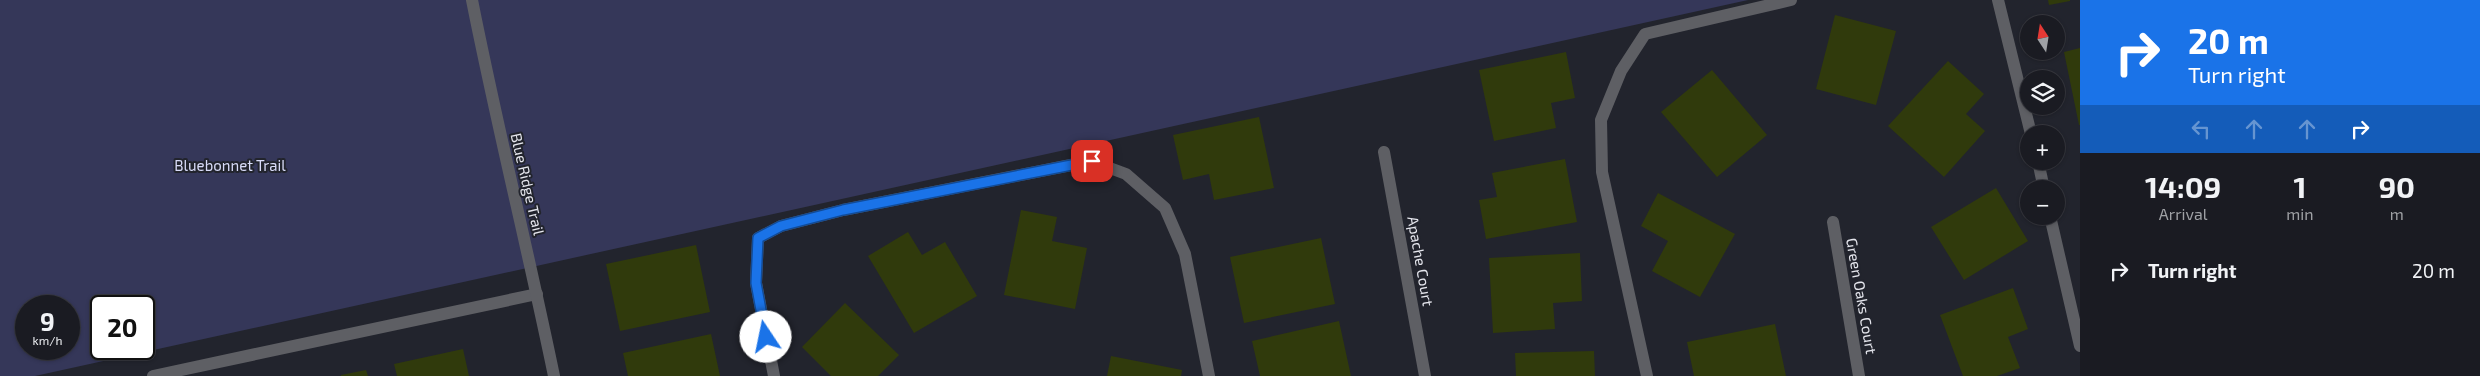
<!DOCTYPE html>
<html lang="en">
<head>
<meta charset="utf-8">
<style>
  body { margin:0; font-family:"Exo 2",sans-serif; background:#27282f; color:#f1f3f6; height:100vh; display:flex; flex-direction:column; font-size:19px; white-space:nowrap }
  * { box-sizing:border-box; margin:0 }
  p { font-size:16px; color:#9fa1a5 }
  .icon { flex:none; width:28px; height:28px; fill:none; stroke:currentColor; stroke-width:2; stroke-linecap:round; stroke-linejoin:round }
  .map { position:relative; flex:1; overflow:hidden }
  .details { display:flex; flex-direction:column; background:#1a1b22; width:400px }
  .details>* { flex:none }
  .guide { background:#1a73e8; color:#fff; overflow:hidden }
  .needle { width:32px; rotate:348deg }
  .tools { position:absolute; left:2020px; top:15px; display:grid; gap:10px }
  .tools a { display:grid; place-items:center; width:45px; height:45px; border-radius:50%; background:#1a1b22; box-shadow:0 1px 4px #0004,0 0 0 1px #383940; font-size:25px }
  .speed { position:absolute; left:15px; top:295px; display:flex; gap:10px; font-size:25px; font-weight:700; text-align:center }
  .speed>* { display:grid; place-content:center; width:65px; height:65px; border-radius:50%; background:#1a1b22; box-shadow:0 1px 4px #0004,0 0 0 1px #383940; line-height:1 }
  .speed small { font-size:12px; font-weight:400 }
  .speed .limit { border:2px solid #111; border-radius:8px; background:#fff; color:#111 }
  .pin { position:absolute; display:grid; place-items:center; width:42px; height:42px; color:#fff; margin:-21px; border-radius:10px; box-shadow:0 2px 8px #0006 }
  .me { position:absolute; width:55px; margin:-28px; rotate:349deg; stroke-linejoin:round; filter:drop-shadow(0 0 4px #0008) }
  .turn { display:flex; align-items:center; gap:18px; height:105px; padding:0 25px; font-size:22px }
  .turn .icon { width:65px; height:65px; stroke-width:2.5 }
  .turn b { display:block; font-size:35px; line-height:42px }
  .lanes { display:flex; align-items:center; height:48px; padding:0 25px; background:#0003; justify-content:center; gap:25px; direction:ltr }
  .lanes .off { opacity:.35 }
  .eta { display:flex; justify-content:space-evenly; align-items:center; height:85px; text-align:center }
  .eta b { font-size:30px; font-weight:700; line-height:35px }
  ul { padding:0; list-style:none }
  li { display:flex; align-items:center; gap:15px; height:65px; padding:0 25px }
  li div { flex:1 }
  li b { display:block; font-size:19px }
  li em { font-style:normal }
  main { display:flex; flex:1; min-height:0 }
  .map>svg:first-child { display:block }
  .green { fill:#353759; fill-rule:evenodd }
  .building { fill:#303a0c }
  .lines { fill:none; stroke-linecap:round; stroke-linejoin:round }
  .service { stroke:#5e5f64; stroke-width:12 }
  .minor { stroke:#5e5f64; stroke-width:12 }
  .tertiary { stroke:#5e5f64; stroke-width:12 }
  .route-casing { stroke:#114b97; stroke-width:12 }
  .route { stroke:#1a73e8; stroke-width:9 }
  .labels { text-anchor:middle; dominant-baseline:central; stroke-width:4; stroke-linejoin:round; paint-order:stroke }
  .park-label { font-size:15px; fill:#d9dcf9; stroke:#22242d }
  .street-label { font-size:15px; fill:#e5e6ed; stroke:#22242d }
</style>
</head>
<body>
<main>
<div class="map">
<svg width="2080" height="376" viewBox="0 0 2080 376">
  <rect width="100%" height="100%" fill="#22242d"/>
  <path class="green" d="M0,0H1748L35,376H0ZM26,306H69V349H26ZM101,306H144V349H101Z"/>
  <path class="building" d="M2048,0H2070V1L2049,5Z
    M1835,15L1896,31L1876,105L1816,89Z
    M2080,48V125H2079L2064,52Z
    M1566,52L1575,98L1551,103L1556,128L1494,141L1479,70Z
    M1948,61L1984,94L1966,114L1985,131L1944,177L1888,126Z
    M1712,70L1767,135L1717,177L1661,112Z
    M1259,117L1274,188L1214,200L1209,174L1183,180L1173,135Z
    M1565,159L1577,222L1486,239L1479,200L1497,197L1492,173Z
    M1996,188L2028,241L1964,280L1931,227Z
    M1658,193L1735,234L1700,297L1652,271L1668,241L1641,226Z
    M1021,210L1057,217L1052,241L1087,248L1075,309L1004,295Z
    M908,232L922,255L945,242L977,296L914,333L868,256Z
    M1321,238L1335,304L1244,323L1230,257Z
    M696,245L710,312L620,331L606,264Z
    M1580,253L1582,301L1553,303L1555,329L1493,333L1489,258Z
    M2013,288L2028,329L2008,337L2020,368L1997,376H1963L1940,315Z
    M845,303L899,355L878,376H831L802,347Z
    M1339,321L1351,376H1260L1252,341Z
    M1775,324L1786,376H1694L1687,342Z
    M711,334L720,376H628L623,353Z
    M463,349L469,376H397L394,364Z
    M1594,351L1595,376H1516L1515,353Z
    M1111,356L1182,370L1181,376H1107Z
    M366,370L368,376H341V375Z"/>
  <g class="lines">
    <path class="service" d="M1998,0L2031,134
      M2038,161L2044,189
      M2050,216L2080,346
      M153,376L537,294
      M774,376L756,283L758,238L781,226L843,210L1091,161L1126,174L1165,208L1185,254L1209,376
      M1647,376L1602,172L1601,120L1621,71L1645,34L1791,0"/>
    <path class="minor" d="M1384,152L1425,376
      M1833,222L1859,376"/>
    <path class="tertiary" d="M472,0C497,126 528,250 554,376"/>
  </g>
  <g class="lines">
    <g class="route-casing">
      <path id="route" d="M766,337L756,283L758,238L781,226L843,210L1092,161"/>
    </g>
    <use href="#route" class="route"/>
  </g>
  <g class="labels">
    <g class="park-label">
      <text x="230" y="165">Bluebonnet Trail</text>
    </g>
    <g class="street-label">
      <text transform="translate(528 184) rotate(77)">Blue Ridge Trail</text>
      <text transform="translate(1421 261) rotate(80)">Apache Court</text>
      <text transform="translate(1862 296) rotate(80)">Green Oaks Court</text>
    </g>
  </g>
</svg>
<div class="tools">
<a><svg class="needle" viewBox="-14 -14 28 28"><path d="M0-13l5 13h-10z" fill="#e53935"/><path d="M0 13l5-13h-10z" fill="#9fa1a5"/></svg></a>
<a><svg class="icon" aria-label="layers" viewBox="0 0 24 24"><path d="M12 4l9 5-9 5-9-5zM3 14l9 5 9-5"/></svg></a>
<a>+</a>
<a>−</a>
</div>
<div class="speed"><div>9<small>km/h</small></div><div class="limit">20</div></div>
<div class="pin" style="left:1092px;top:161px;background:#d93025"><svg class="icon" aria-label="arrive" viewBox="0 0 24 24"><path d="M6 21V4h12l-3 4 3 4H6"/></svg></div>
<svg class="me" style="left:766px;top:337px" viewBox="-20 -20 40 40"><circle r="19" fill="#fff"/><path d="M0-13L10 11 0 6-10 11z" fill="#1a73e8"/></svg>
</div>
<section class="details">
<div class="guide">
<div class="turn"><svg class="icon" aria-label="right" viewBox="0 0 24 24"><path d="M7 20v-9h11M14 6l5 5-5 5"/></svg><div><b>20 m</b>Turn right</div></div>
<div class="lanes"><svg class="icon off" aria-label="left" viewBox="0 0 24 24"><path d="M17 20v-9H6M10 6l-5 5 5 5"/></svg><svg class="icon off" aria-label="ahead" viewBox="0 0 24 24"><path d="M12 20V5M6 11l6-6 6 6"/></svg><svg class="icon off" aria-label="ahead" viewBox="0 0 24 24"><path d="M12 20V5M6 11l6-6 6 6"/></svg><svg class="icon" aria-label="right" viewBox="0 0 24 24"><path d="M7 20v-9h11M14 6l5 5-5 5"/></svg></div>
</div>
<div class="eta">
<div><b>14:09</b><p>Arrival</p></div>
<div><b>1</b><p>min</p></div>
<div><b>90</b><p>m</p></div>
</div>
<ul>
<li><svg class="icon" aria-label="right" viewBox="0 0 24 24"><path d="M7 20v-9h11M14 6l5 5-5 5"/></svg><div><b>Turn right</b></div><em>20 m</em></li>
</ul>
</section>
</main>
</body>
</html>
